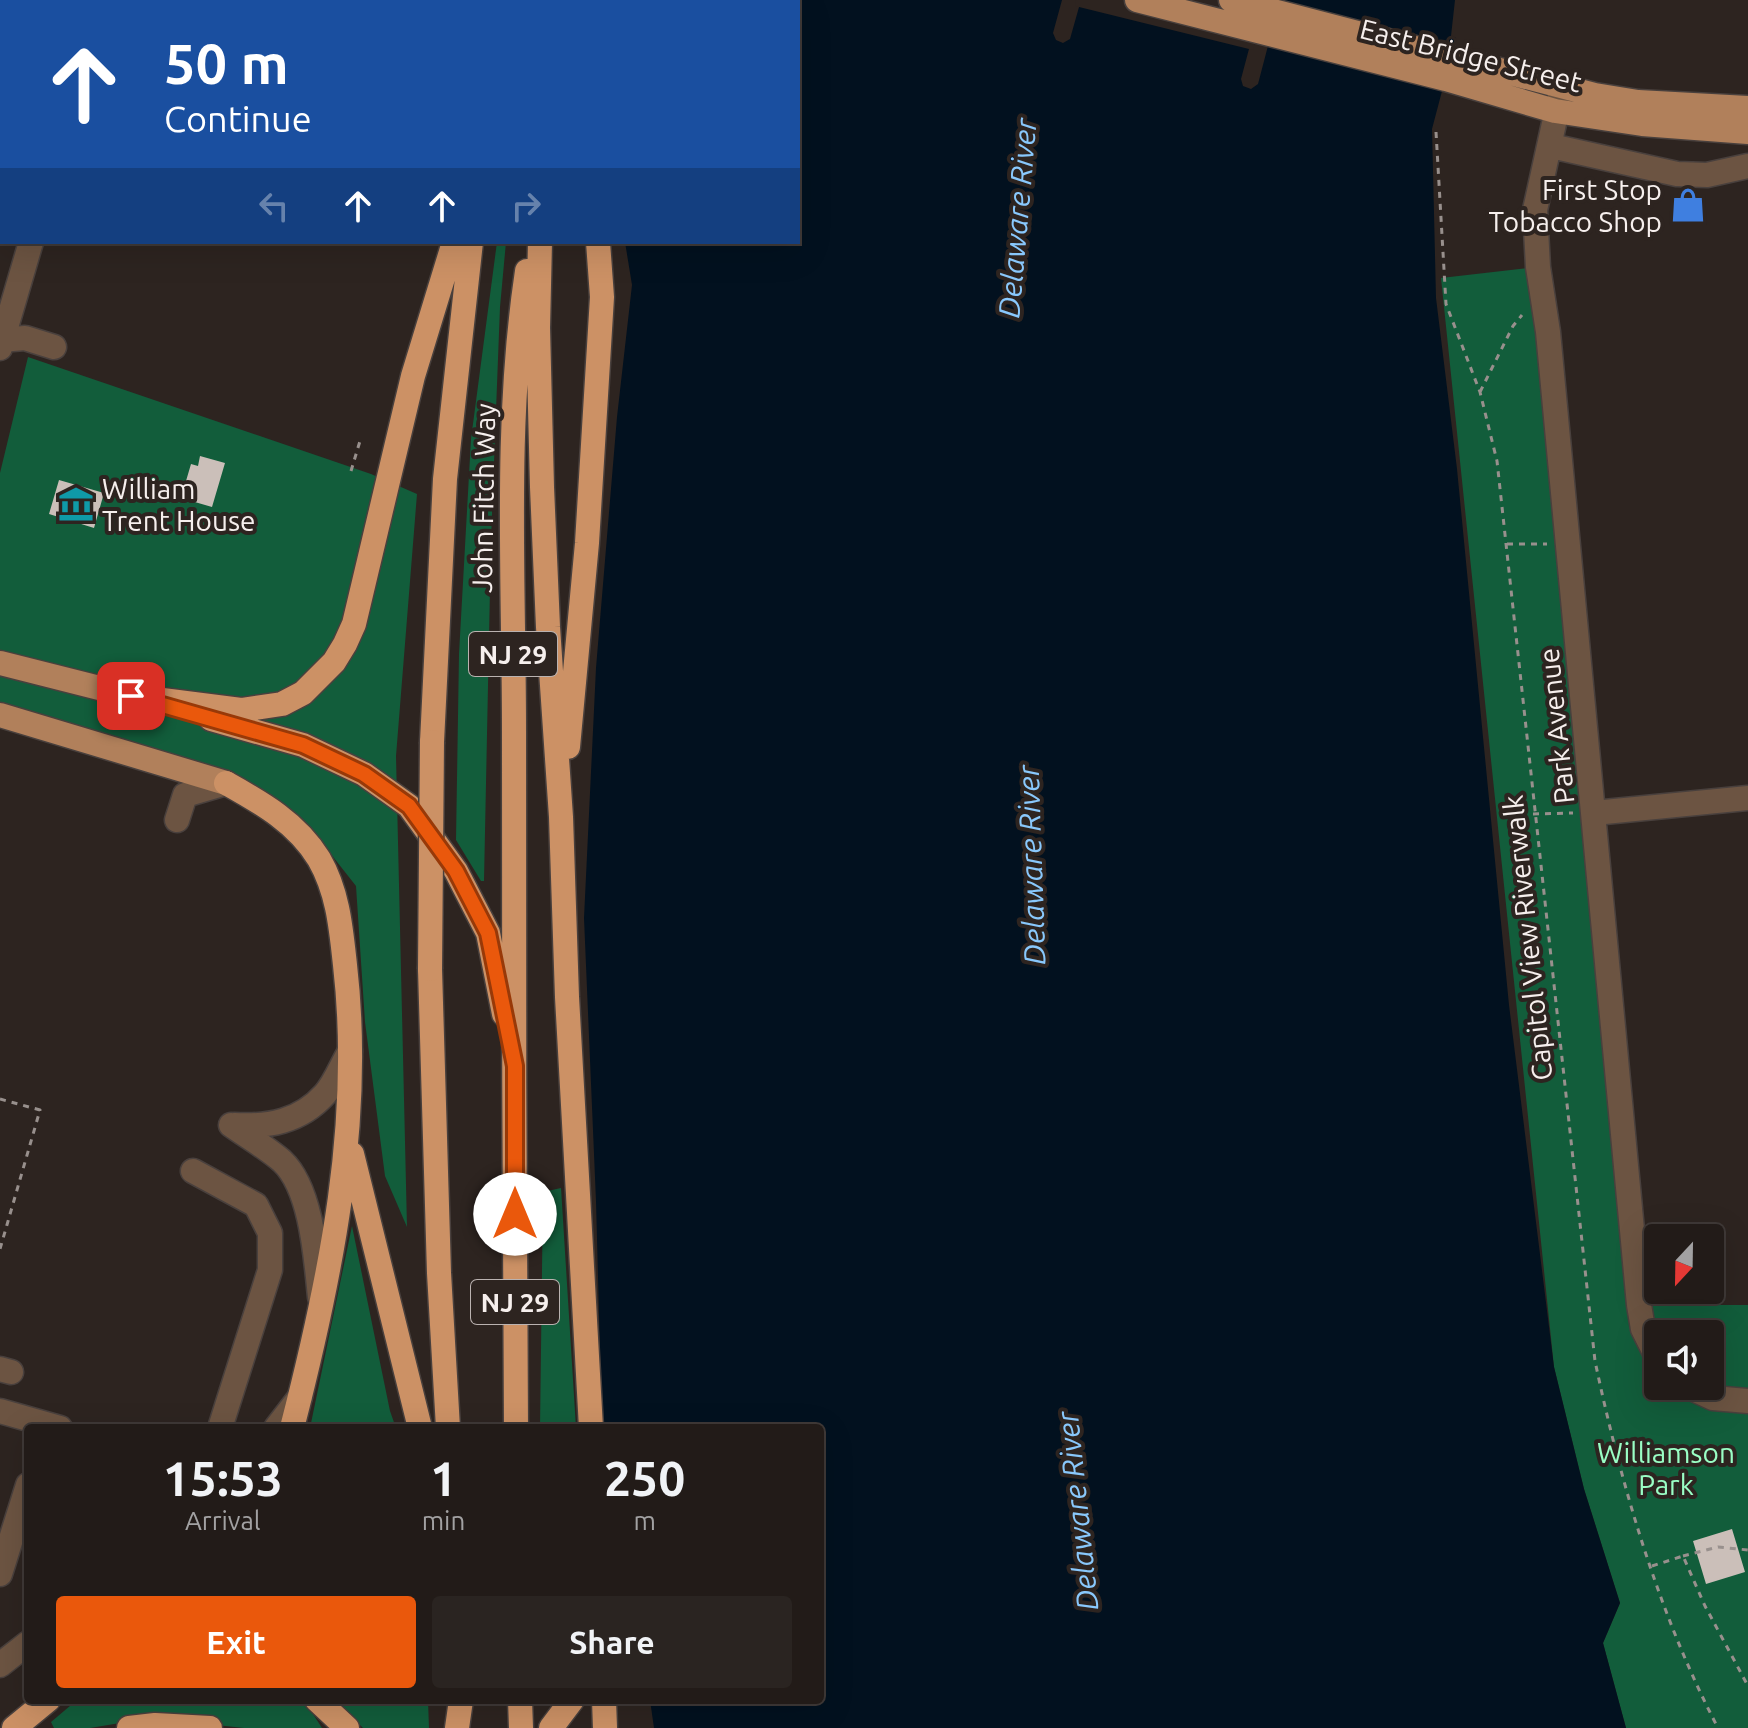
<!DOCTYPE html>
<html lang="en">
<head>
<meta charset="utf-8">
<style>
  body { margin:0; font-family:Ubuntu,sans-serif; background:#2a2421; color:#f1f3f6; height:100vh; display:flex; flex-direction:column; font-size:30px; white-space:nowrap }
  * { box-sizing:border-box; margin:0 }
  p { font-size:26px; color:#a2a1a2 }
  .icon { flex:none; width:44px; height:44px; fill:none; stroke:currentColor; stroke-width:2; stroke-linecap:round; stroke-linejoin:round }
  .map { position:relative; flex:1; overflow:hidden }
  .panel { position:absolute; left:24px; top:1424px; width:800px; height:280px; display:flex; flex-direction:column; background:#221b18; border-radius:8px; box-shadow:0 8px 32px #0002,0 0 0 2px #3f3937 }
  .panel>* { flex:none }
  .hud { position:absolute; left:0px; top:0px; width:800px; height:244px; box-shadow:0 8px 32px #0002,0 0 0 2px #3f3937; background:#1a4fa0; color:#fff; overflow:hidden }
  .needle { width:52px; rotate:202deg }
  .tools { position:absolute; left:1644px; top:1224px; display:grid; gap:16px }
  .tools a { display:grid; place-items:center; width:80px; height:80px; border-radius:8px; background:#221b18; box-shadow:0 8px 32px #0002,0 0 0 2px #3f3937; font-size:40px }
  .pin { position:absolute; display:grid; place-items:center; width:68px; height:68px; color:#fff; margin:-34px; border-radius:16px; box-shadow:0 4px 12px #0006 }
  .me { position:absolute; width:88px; margin:-44px; rotate:0deg; stroke-linejoin:round; filter:drop-shadow(0 0 6px #0008) }
  .turn { display:flex; align-items:center; gap:28px; height:168px; padding:0 32px; font-size:36px }
  .turn .icon { width:104px; height:104px; stroke-width:2.5 }
  .turn b { display:block; font-size:56px; line-height:68px }
  .lanes { display:flex; align-items:center; height:76px; padding:0 32px; background:#0003; justify-content:center; gap:40px; direction:ltr }
  .lanes .off { opacity:.35 }
  .eta { display:flex; justify-content:space-evenly; align-items:center; height:136px; text-align:center }
  .eta b { font-size:48px; font-weight:700; line-height:56px }
  .button { display:flex; gap:16px; margin-top:auto; padding:16px 32px }
  .button a { flex:1; height:92px; border-radius:8px; background:#ea580c; color:#fff; font-size:32px; font-weight:700; line-height:92px; text-align:center }
  .button a+a { background:#2a2421; color:#f1f3f6 }
  .map>svg:first-child { display:block }
  .green { fill:#125d3b; fill-rule:evenodd }
  .water { fill:#02111f }
  .pier { fill:#2d2420 }
  .building { fill:#cbbfb9 }
  .lines { fill:none; stroke-linecap:round; stroke-linejoin:round }
  .minor-casing { stroke:#49403d; stroke-width:27 }
  .major-casing { stroke:#49403d; stroke-width:27 }
  .highway-casing { stroke:#49403d; stroke-width:27 }
  .path { stroke:#98908d; stroke-width:3; stroke-dasharray:6 6; stroke-linecap:butt }
  .minor { stroke:#6c5442; stroke-width:24 }
  .major { stroke:#b1805b; stroke-width:24 }
  .highway { stroke:#cc9165; stroke-width:24 }
  .highway-bridge-casing { stroke:#49403d; stroke-width:27; stroke-linecap:butt }
  .highway-bridge { stroke:#cc9165; stroke-width:24 }
  .route-casing { stroke:#983908; stroke-width:20 }
  .route { stroke:#ea580c; stroke-width:14 }
  .labels { text-anchor:middle; dominant-baseline:central; stroke-width:8; stroke-linejoin:round; paint-order:stroke }
  .shield { fill:#2d2420; stroke:#bab2b0; stroke-width:2 }
  .shield-label { font-size:26px; font-weight:bold; fill:#f6efed }
  .street-label { font-size:28px; fill:#f6efed; stroke:#2d2420 }
  .poi-label { font-size:28px; fill:#f6efed; stroke:#2d2420; text-anchor:end }
  .park-label { font-size:28px; fill:#9afec5; stroke:#2d2420 }
  .water-label { font-size:30px; font-style:italic; fill:#89c8fc; stroke:#2d2420 }
</style>
</head>
<body>
<div class="map">
<svg width="1748" height="1728" viewBox="0 0 1748 1728">
  <rect width="100%" height="100%" fill="#2d2420"/>
  <path class="green" d="M497,242H506L500,307L491,540L484,881H481L456,840L459,654L471,439Z
    M1538,267L1640,1305H1748V1728H1626L1603,1643L1620,1603L1584,1489L1554,1367L1441,278ZM1658,1334H1710V1386H1658Z
    M28,357L371,474L417,494L396,756L407,1227L385,1176L365,1022L356,886L315,834L215,769L0,705V473Z
    M561,1188L576,1428H540L543,1192Z
    M352,1226L390,1411L396,1428H310Z
    M77,1700H304L322,1728H244L150,1718L90,1728H54L51,1722Z
    M335,1700H428L429,1728H363Z"/>
  <path class="water" d="M642,0H1062L1053,33L1056,40L1063,43L1070,39L1081,0H1262L1241,79L1243,86L1251,89L1258,84L1280,0H1455L1451,36L1456,38L1432,129L1436,298L1457,469L1509,1005L1554,1367L1584,1489L1620,1603L1603,1643L1626,1728H654L650,1700H820V1428H602L596,1201L584,918L596,668L617,417L632,285L625,242H798V2H642Z"/>
  <path class="pier" d="M1076,0H1266L1253,50L1075,6Z"/>
  <path class="building" d="M200,456L225,463L212,507L181,498L191,464L198,466Z
    M59,480L104,493L94,528L49,514Z
    M1732,1529L1745,1572L1706,1584L1693,1541Z"/>
  <g class="lines">
    <g class="minor-casing">
      <path id="minor" d="M49,0V2
        M12,2L16,0
        M1562,87L1535,210L1538,267L1548,332L1639,1305L1643,1329L1658,1359
        M0,91L2,94
        M1551,146L1677,174L1707,175L1748,166
        M0,340L25,338L54,347
        M0,348L31,242
        M1594,813L1748,798
        M177,820L185,795L226,783
        M231,1125C248,1137 267,1148 282,1161C312,1189 316,1259 320,1297
        M234,1125C268,1127 300,1122 325,1094C335,1083 342,1064 350,1051
        M193,1171L256,1205L270,1233V1270L220,1428
        M0,1369L11,1372
        M1687,1386L1713,1398L1748,1401
        M0,1411L60,1428
        M276,1428L300,1397
        M0,1574L28,1485
        M0,1665L28,1643"/>
    </g>
    <g class="major-casing">
      <path id="major" d="M1137,0L1446,79L1555,111L1642,124L1748,132
        M1231,0L1595,95L1638,102L1748,108
        M0,663L131,696
        M0,715L226,783"/>
    </g>
    <g class="highway-casing">
      <path id="highway" d="M115,0V2
        M182,0L183,2
        M452,2L454,0
        M508,2L509,0
        M582,2L583,0
        M540,242L538,328L542,487L548,627L561,817L567,997L591,1428
        M131,696L241,710L282,704L303,693L334,662L345,644L354,624L413,376L454,242
        M211,719L303,745L364,774L409,806L456,871L488,933L504,1014
        M432,742L445,479L471,242
        M568,747L587,543L602,297L598,242
        M226,783C262,803 297,823 319,859C338,892 341,928 345,965C363,1121 331,1277 292,1428
        M430,969L439,1273L448,1428
        M352,1154L420,1428
        M516,1428C514,1196 514,963 514,731C514,578 504,424 527,271
        M317,1700L347,1728
        M520,1700L521,1728
        M604,1700L605,1728
        M14,1728L48,1700
        M129,1728L155,1725L210,1728
        M457,1728L461,1700
        M551,1728L572,1700"/>
    </g>
    <path class="path" d="M1436,132L1446,304L1480,392L1497,461L1595,1361C1621,1485 1659,1615 1718,1728
      M1480,392L1513,326L1522,315
      M351,471L360,441
      M1507,544H1547
      M1533,814L1573,813
      M0,1099L40,1110L0,1249
      M1683,1556L1718,1547L1748,1550
      M1652,1566L1683,1556L1705,1606L1748,1686"/>
    <use href="#minor" class="minor"/>
    <use href="#major" class="major"/>
    <use href="#highway" class="highway"/>
    <g class="highway-bridge-casing">
      <path id="highway-bridge" d="M430,969L432,742"/>
    </g>
    <use href="#highway-bridge" class="highway-bridge"/>
  </g>
  <g class="lines">
    <g class="route-casing">
      <path id="route" d="M131,696L303,745L364,774L409,806L456,871L488,933L515,1066V1214"/>
    </g>
    <use href="#route" class="route"/>
  </g>
  <defs>
    <g id="shop-bare" transform="scale(2.76)"><path d="M-5-2.5h2.3a2.7 3.5 0 0 1 5.4 0H5L5.5 6h-11ZM-1.5-2.5h3a1.5 2.3 0 0 0-3 0Z" fill="#3f7fe0" stroke="#2d2420" stroke-width="2.5" paint-order="stroke"/></g>
    <g id="museum-bare" transform="scale(2.76)"><path d="M0-6L6-3V-2H-6V-3ZM-5-1h2V3h-2ZM-1-1h2V3h-2ZM3-1h2V3H3ZM-6 4H6V6H-6Z" fill="#0f9aa8" stroke="#2d2420" stroke-width="2.5" paint-order="stroke"/></g>
  </defs>
  <g fill-rule="evenodd">
    <use href="#shop-bare" x="1688" y="205"/>
    <use href="#museum-bare" x="76" y="504"/>
  </g>
  <g class="labels">
    <g class="shield">
      <rect x="469" y="632" width="88" height="44" rx="6"/>
      <rect x="471" y="1280" width="88" height="44" rx="6"/>
    </g>
    <g class="shield-label">
      <text x="513" y="654">NJ 29</text>
      <text x="515" y="1302">NJ 29</text>
    </g>
    <g class="street-label">
      <text transform="translate(1471 55) rotate(14)">East Bridge Street</text>
      <text transform="translate(483 498) rotate(-89)">John Fitch Way</text>
      <text transform="translate(1556 726) rotate(-96)">Park Avenue</text>
      <text transform="translate(1527 938) rotate(-96)">Capitol View Riverwalk</text>
    </g>
    <g class="poi-label">
      <text x="1662" y="189">First Stop<tspan x="1662" dy="32">Tobacco Shop</tspan></text>
      <text x="102" y="488" text-anchor="start">William<tspan x="102" dy="32">Trent House</tspan></text>
    </g>
    <g class="park-label">
      <text x="1666" y="1452">Williamson<tspan x="1666" dy="32">Park</tspan></text>
    </g>
    <g class="water-label">
      <text transform="translate(1017 218) rotate(-85)">Delaware River</text>
      <text transform="translate(1031 865) rotate(-92)">Delaware River</text>
      <text transform="translate(1077 1511) rotate(-96)">Delaware River</text>
    </g>
  </g>
</svg>
<div class="tools">
<a><svg class="needle" viewBox="-14 -14 28 28"><path d="M0-13l5 13h-10z" fill="#e53935"/><path d="M0 13l5-13h-10z" fill="#a2a1a2"/></svg></a>
<a><svg class="icon" aria-label="sound" viewBox="0 0 24 24"><path d="M4 9h4l5-4v14l-5-4H4zM17 9q2 3 0 6"/></svg></a>
</div>
<div class="pin" style="left:131px;top:696px;background:#d93025"><svg class="icon" aria-label="arrive" viewBox="0 0 24 24"><path d="M6 21V4h12l-3 4 3 4H6"/></svg></div>
<svg class="me" style="left:515px;top:1214px" viewBox="-20 -20 40 40"><circle r="19" fill="#fff"/><path d="M0-13L10 11 0 6-10 11z" fill="#ea580c"/></svg>
<div class="hud">
<div class="turn"><svg class="icon" aria-label="ahead" viewBox="0 0 24 24"><path d="M12 20V5M6 11l6-6 6 6"/></svg><div><b>50 m</b>Continue</div></div>
<div class="lanes"><svg class="icon off" aria-label="left" viewBox="0 0 24 24"><path d="M17 20v-9H6M10 6l-5 5 5 5"/></svg><svg class="icon" aria-label="ahead" viewBox="0 0 24 24"><path d="M12 20V5M6 11l6-6 6 6"/></svg><svg class="icon" aria-label="ahead" viewBox="0 0 24 24"><path d="M12 20V5M6 11l6-6 6 6"/></svg><svg class="icon off" aria-label="right" viewBox="0 0 24 24"><path d="M7 20v-9h11M14 6l5 5-5 5"/></svg></div>
</div>
<section class="panel">
<div class="eta">
<div><b>15:53</b><p>Arrival</p></div>
<div><b>1</b><p>min</p></div>
<div><b>250</b><p>m</p></div>
</div>
<div class="button"><a>Exit</a><a>Share</a></div>
</section>
</div>
</body>
</html>
